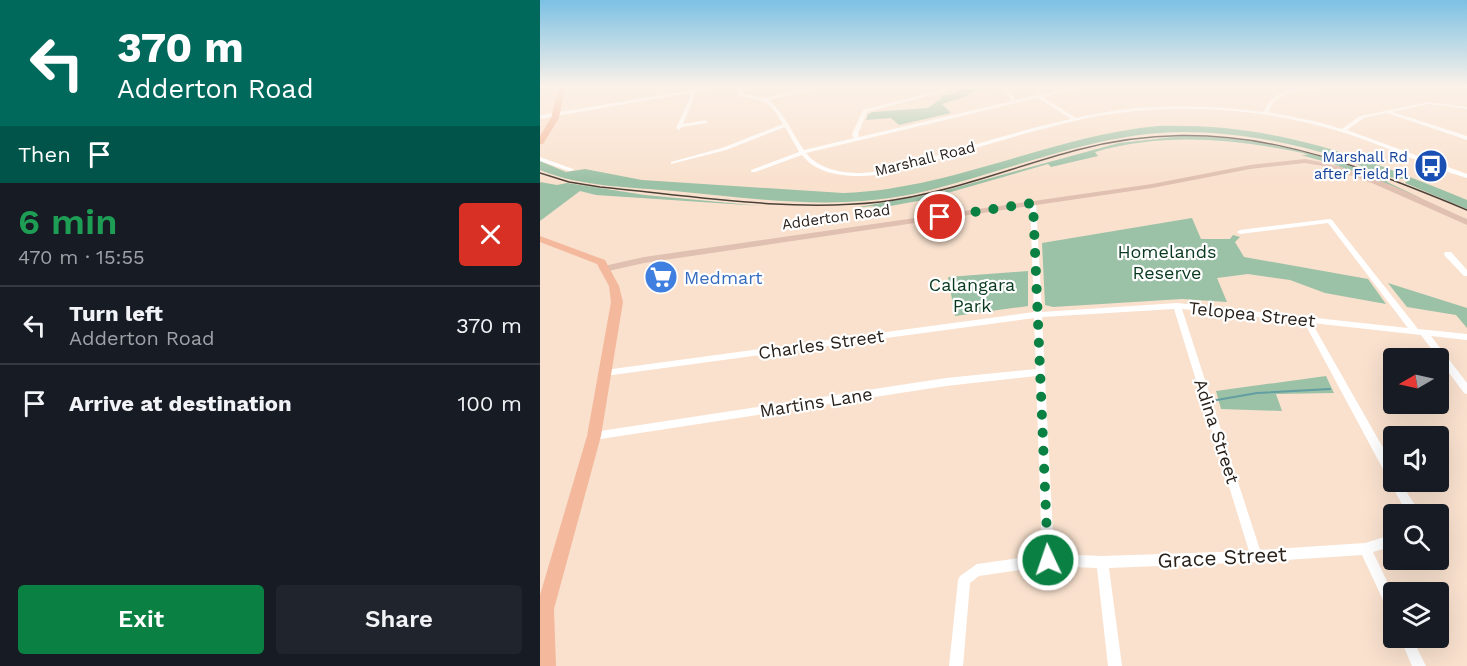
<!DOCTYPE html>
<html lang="en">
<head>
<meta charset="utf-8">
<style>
  body { margin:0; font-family:"Work Sans",sans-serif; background:#20242c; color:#f1f3f6; height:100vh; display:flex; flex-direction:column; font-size:22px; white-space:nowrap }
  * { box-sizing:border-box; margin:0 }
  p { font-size:20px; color:#9ea1a6 }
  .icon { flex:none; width:33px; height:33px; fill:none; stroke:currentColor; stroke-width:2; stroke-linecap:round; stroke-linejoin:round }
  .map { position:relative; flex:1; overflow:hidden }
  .side { display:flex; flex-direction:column; background:#171b24; width:540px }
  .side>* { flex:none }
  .top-card { background:#00695c; color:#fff; overflow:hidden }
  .needle { width:39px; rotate:261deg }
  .tools { position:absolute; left:843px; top:348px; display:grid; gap:12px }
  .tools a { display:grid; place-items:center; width:66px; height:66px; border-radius:6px; background:#171b24; box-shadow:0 6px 24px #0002; font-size:30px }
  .pin { position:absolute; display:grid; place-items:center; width:51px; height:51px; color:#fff; margin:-26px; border:3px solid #fff; border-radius:50%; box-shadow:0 2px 6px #0007 }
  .me { position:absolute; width:66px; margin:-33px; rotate:357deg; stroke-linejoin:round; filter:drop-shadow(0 0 4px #0008) }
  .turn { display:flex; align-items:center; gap:21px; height:126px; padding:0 18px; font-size:27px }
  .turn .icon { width:78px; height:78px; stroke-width:2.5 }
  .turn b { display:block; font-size:42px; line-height:51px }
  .then { display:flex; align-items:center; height:57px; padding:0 18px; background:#0003; gap:12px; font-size:22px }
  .round { display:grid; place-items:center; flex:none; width:63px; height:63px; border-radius:6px; background:#20242c }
  .headline { display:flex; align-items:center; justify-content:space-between; height:102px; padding:0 18px }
  h1 { font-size:36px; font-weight:600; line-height:45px; color:#1e9e55 }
  .action { display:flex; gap:12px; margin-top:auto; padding:12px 18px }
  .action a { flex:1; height:69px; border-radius:6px; background:#0b8043; color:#fff; font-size:24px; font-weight:600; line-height:69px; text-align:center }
  .action a+a { background:#20242c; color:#f1f3f6 }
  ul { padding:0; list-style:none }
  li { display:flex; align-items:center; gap:18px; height:78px; padding:0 18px; border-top:2px solid #363941 }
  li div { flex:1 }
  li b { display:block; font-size:22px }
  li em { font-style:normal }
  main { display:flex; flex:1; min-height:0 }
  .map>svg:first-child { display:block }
  .green { fill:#9bc1a6 }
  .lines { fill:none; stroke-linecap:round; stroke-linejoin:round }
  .stream { stroke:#629ea2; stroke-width:2 }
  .minor { fill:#fff; fill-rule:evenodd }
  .major { fill:#e0c0b0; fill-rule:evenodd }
  .highway { fill:#f4b99d; fill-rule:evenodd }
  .tram { stroke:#4c4138; stroke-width:1.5 }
  .route { stroke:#0b8043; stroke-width:10; stroke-dasharray:0 18 }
  .labels { text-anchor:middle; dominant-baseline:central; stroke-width:4.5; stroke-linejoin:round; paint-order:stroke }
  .far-transit-label { font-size:15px; fill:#164399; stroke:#fff; text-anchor:end }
  .far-street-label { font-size:15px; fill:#2a211a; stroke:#fff }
  .park-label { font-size:18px; fill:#08391e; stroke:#fff }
  .shop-label { font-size:18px; fill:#366cbe; stroke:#fff; text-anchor:start }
  .street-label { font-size:18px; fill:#2a211a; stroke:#fff }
  .near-street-label { font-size:21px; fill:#2a211a; stroke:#fff }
</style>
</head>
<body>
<main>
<section class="side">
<div class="top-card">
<div class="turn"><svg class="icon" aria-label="left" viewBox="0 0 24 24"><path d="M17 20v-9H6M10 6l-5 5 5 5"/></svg><div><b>370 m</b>Adderton Road</div></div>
<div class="then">Then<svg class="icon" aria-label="arrive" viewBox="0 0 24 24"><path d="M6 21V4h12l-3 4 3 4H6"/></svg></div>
</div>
<div class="headline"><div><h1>6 min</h1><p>470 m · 15:55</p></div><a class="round" style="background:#d93025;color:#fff"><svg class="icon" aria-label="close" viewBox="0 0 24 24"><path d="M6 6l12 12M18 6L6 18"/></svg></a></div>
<ul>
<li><svg class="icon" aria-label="left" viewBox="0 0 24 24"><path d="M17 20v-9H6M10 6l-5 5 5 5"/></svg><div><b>Turn left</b><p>Adderton Road</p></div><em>370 m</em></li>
<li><svg class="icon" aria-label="arrive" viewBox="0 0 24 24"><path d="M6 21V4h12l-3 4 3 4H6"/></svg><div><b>Arrive at destination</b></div><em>100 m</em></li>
</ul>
<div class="action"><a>Exit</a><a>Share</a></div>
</section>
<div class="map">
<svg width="927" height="666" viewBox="0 0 927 666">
  <rect width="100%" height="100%" fill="#f9e1ce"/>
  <path class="green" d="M424,87L458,88L433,91L427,96L402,104L411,113L359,125L351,118L326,120L328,114L333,112L388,108L402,98L400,96L412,94Z
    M618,126C738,123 819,156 927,200V209L865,183L867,181L864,179C848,180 815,162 797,157C746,141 694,132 641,132C554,133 469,171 386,191C302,212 219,199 134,191C90,187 41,187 0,170V161L26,172L45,169L102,180L303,193C412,189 511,136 618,126Z
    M642,136C715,137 782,153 849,180L847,182L883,199L793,164L761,155H768L763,153C692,139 626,132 555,152L558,156L511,167L508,164L383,200L334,209L333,206L313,208L392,194L579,143Z
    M0,182L17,185L27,183L105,195L222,206L56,195L40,191L0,221Z
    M652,218L661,239H690L693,235L700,237L695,242L704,257L828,279L846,304L785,293L750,280L708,274L677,278L687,302L642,299L513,307L505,305L502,243Z
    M488,271V306L415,316L408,277Z
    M848,283L927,308V328L916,315L867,307Z
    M786,376L794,393L736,394L742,411L681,409L676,391Z"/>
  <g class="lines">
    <path class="stream" d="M671,401L717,393L790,389"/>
    <path class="minor" d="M171,87H179L154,92V98L143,124L165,120L168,122L167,123L142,127L139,130L136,128L150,98L149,93L0,119V115Z
      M201,87H205L202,92L204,94L225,98L274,87H280V88L229,100C245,114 252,133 264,150L314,138L312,134L323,110L404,89H406V91L327,112L318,134L319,137L472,101L462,87H466L475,100L495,96L497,94L500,95L534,87H540V88L503,97L536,118C599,103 661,104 724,112C731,88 765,87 786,87L784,88C765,91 735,90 729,112L778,122L802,129L820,116L889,102L927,107V109L889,104L853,112L927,136V140L847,113L824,118L807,130L927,174V178C886,166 848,147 808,134C723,107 630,101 543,119C499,129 455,142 412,155C381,164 351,176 319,176C298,176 275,172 262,155L215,172H211V170L259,152L245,127L186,150L131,164V162L182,148L243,124C229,100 225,101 200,96L198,92ZM498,98L531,119C489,128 448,141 406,153C378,161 350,172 320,173C300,173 279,169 266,153Z
      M0,157L33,169L34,170L29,171L0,161Z
      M493,201L496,203L502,312L637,303L868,328L788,223L700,234L697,232L700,230L790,219L792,220L878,329L927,334V340L891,336L927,383V394L924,393L881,335L772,323L854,467V482H860L875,505L876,509L874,514H864L865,510L764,322L642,309L720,550L825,543L854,534V546L833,552L854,596V617L850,615L822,555L716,562L569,568L582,666H568L557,568L508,566L439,576L430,583L423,666H409L418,580L420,576L437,564L502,555L496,376L406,386L54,440L51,439L49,436L51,433L54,432L406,378L496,369L494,318L65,376L62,375L61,373L62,371L65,370L494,312L490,203ZM634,309L709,551L562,556L514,554L502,317Z
      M905,252H911L927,270V276H924L905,256L904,254Z
      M860,638H872L886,666H872Z"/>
    <path class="major" d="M765,159C822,168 875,196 927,219V225L832,183L783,166L765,163L710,169L612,188L104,263L64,272L59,269L64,266L104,257L612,184L710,165Z"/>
    <path class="highway" d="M19,87H25L19,118L3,144H0V136L11,118Z
      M0,236L65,260L79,286L83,302L61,436L14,609L16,666H0V595L47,436L71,302L69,286L57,264L0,242Z"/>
    <path class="tram" d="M0,173L29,182L60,187C152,196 248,212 340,202C408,194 472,167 537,150C683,112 794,155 927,210"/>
  </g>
  <linearGradient id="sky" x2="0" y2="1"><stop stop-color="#7cc1e4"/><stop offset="0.48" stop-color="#fcf2e9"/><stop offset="1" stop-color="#fcf2e9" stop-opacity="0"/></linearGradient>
  <rect width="927" height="180" fill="url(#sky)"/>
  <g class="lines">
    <path class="route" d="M400,217L493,203L508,560"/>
  </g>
  <defs>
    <g id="bus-disc" transform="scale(1.725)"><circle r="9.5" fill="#1a4fb4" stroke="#fff"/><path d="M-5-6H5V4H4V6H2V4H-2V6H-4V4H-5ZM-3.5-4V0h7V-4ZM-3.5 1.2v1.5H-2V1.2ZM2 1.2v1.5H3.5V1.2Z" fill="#fff"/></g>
    <g id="supermarket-disc" transform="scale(1.725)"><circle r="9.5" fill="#3f7fe0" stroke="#fff"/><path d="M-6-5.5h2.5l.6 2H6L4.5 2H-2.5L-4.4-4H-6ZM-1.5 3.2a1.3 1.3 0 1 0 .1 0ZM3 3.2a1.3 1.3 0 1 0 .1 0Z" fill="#fff"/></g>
  </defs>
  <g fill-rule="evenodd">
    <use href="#bus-disc" x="891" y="166"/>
    <use href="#supermarket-disc" x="121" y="277"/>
  </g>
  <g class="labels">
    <g class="far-transit-label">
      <text x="868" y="157">Marshall Rd<tspan x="868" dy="17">after Field Pl</tspan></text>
    </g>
    <g class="far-street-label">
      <text transform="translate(385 159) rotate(-14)">Marshall Road</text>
      <text transform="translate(296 217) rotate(-8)">Adderton Road</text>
    </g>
    <g class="park-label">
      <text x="627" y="251">Homelands<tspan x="627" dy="21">Reserve</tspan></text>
      <text x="432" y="284">Calangara<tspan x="432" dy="21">Park</tspan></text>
    </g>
    <g class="shop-label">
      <text x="144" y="277">Medmart</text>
    </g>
    <g class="street-label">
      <text transform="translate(712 314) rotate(6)">Telopea Street</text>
      <text transform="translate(281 344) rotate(-8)">Charles Street</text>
      <text transform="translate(276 402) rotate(-9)">Martins Lane</text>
      <text transform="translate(677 431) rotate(72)">Adina Street</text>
    </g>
    <g class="near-street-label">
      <text transform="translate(682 557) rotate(-3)">Grace Street</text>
    </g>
  </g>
</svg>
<div class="tools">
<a><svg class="needle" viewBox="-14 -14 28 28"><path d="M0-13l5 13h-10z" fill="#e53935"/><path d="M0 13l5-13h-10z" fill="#9ea1a6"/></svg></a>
<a><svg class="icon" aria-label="sound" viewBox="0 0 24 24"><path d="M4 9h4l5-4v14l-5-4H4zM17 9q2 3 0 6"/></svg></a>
<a><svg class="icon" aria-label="search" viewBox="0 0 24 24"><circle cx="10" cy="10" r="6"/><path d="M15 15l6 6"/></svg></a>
<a><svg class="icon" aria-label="layers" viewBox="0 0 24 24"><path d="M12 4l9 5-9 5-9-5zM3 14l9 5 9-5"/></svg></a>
</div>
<div class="pin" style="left:400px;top:217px;background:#d93025"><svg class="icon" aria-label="arrive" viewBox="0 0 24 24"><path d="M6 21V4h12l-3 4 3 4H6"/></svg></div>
<svg class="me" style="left:508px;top:560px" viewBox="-20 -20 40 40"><circle r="17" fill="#0b8043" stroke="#fff" stroke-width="3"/><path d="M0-11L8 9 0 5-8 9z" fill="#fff"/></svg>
</div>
</main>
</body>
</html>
